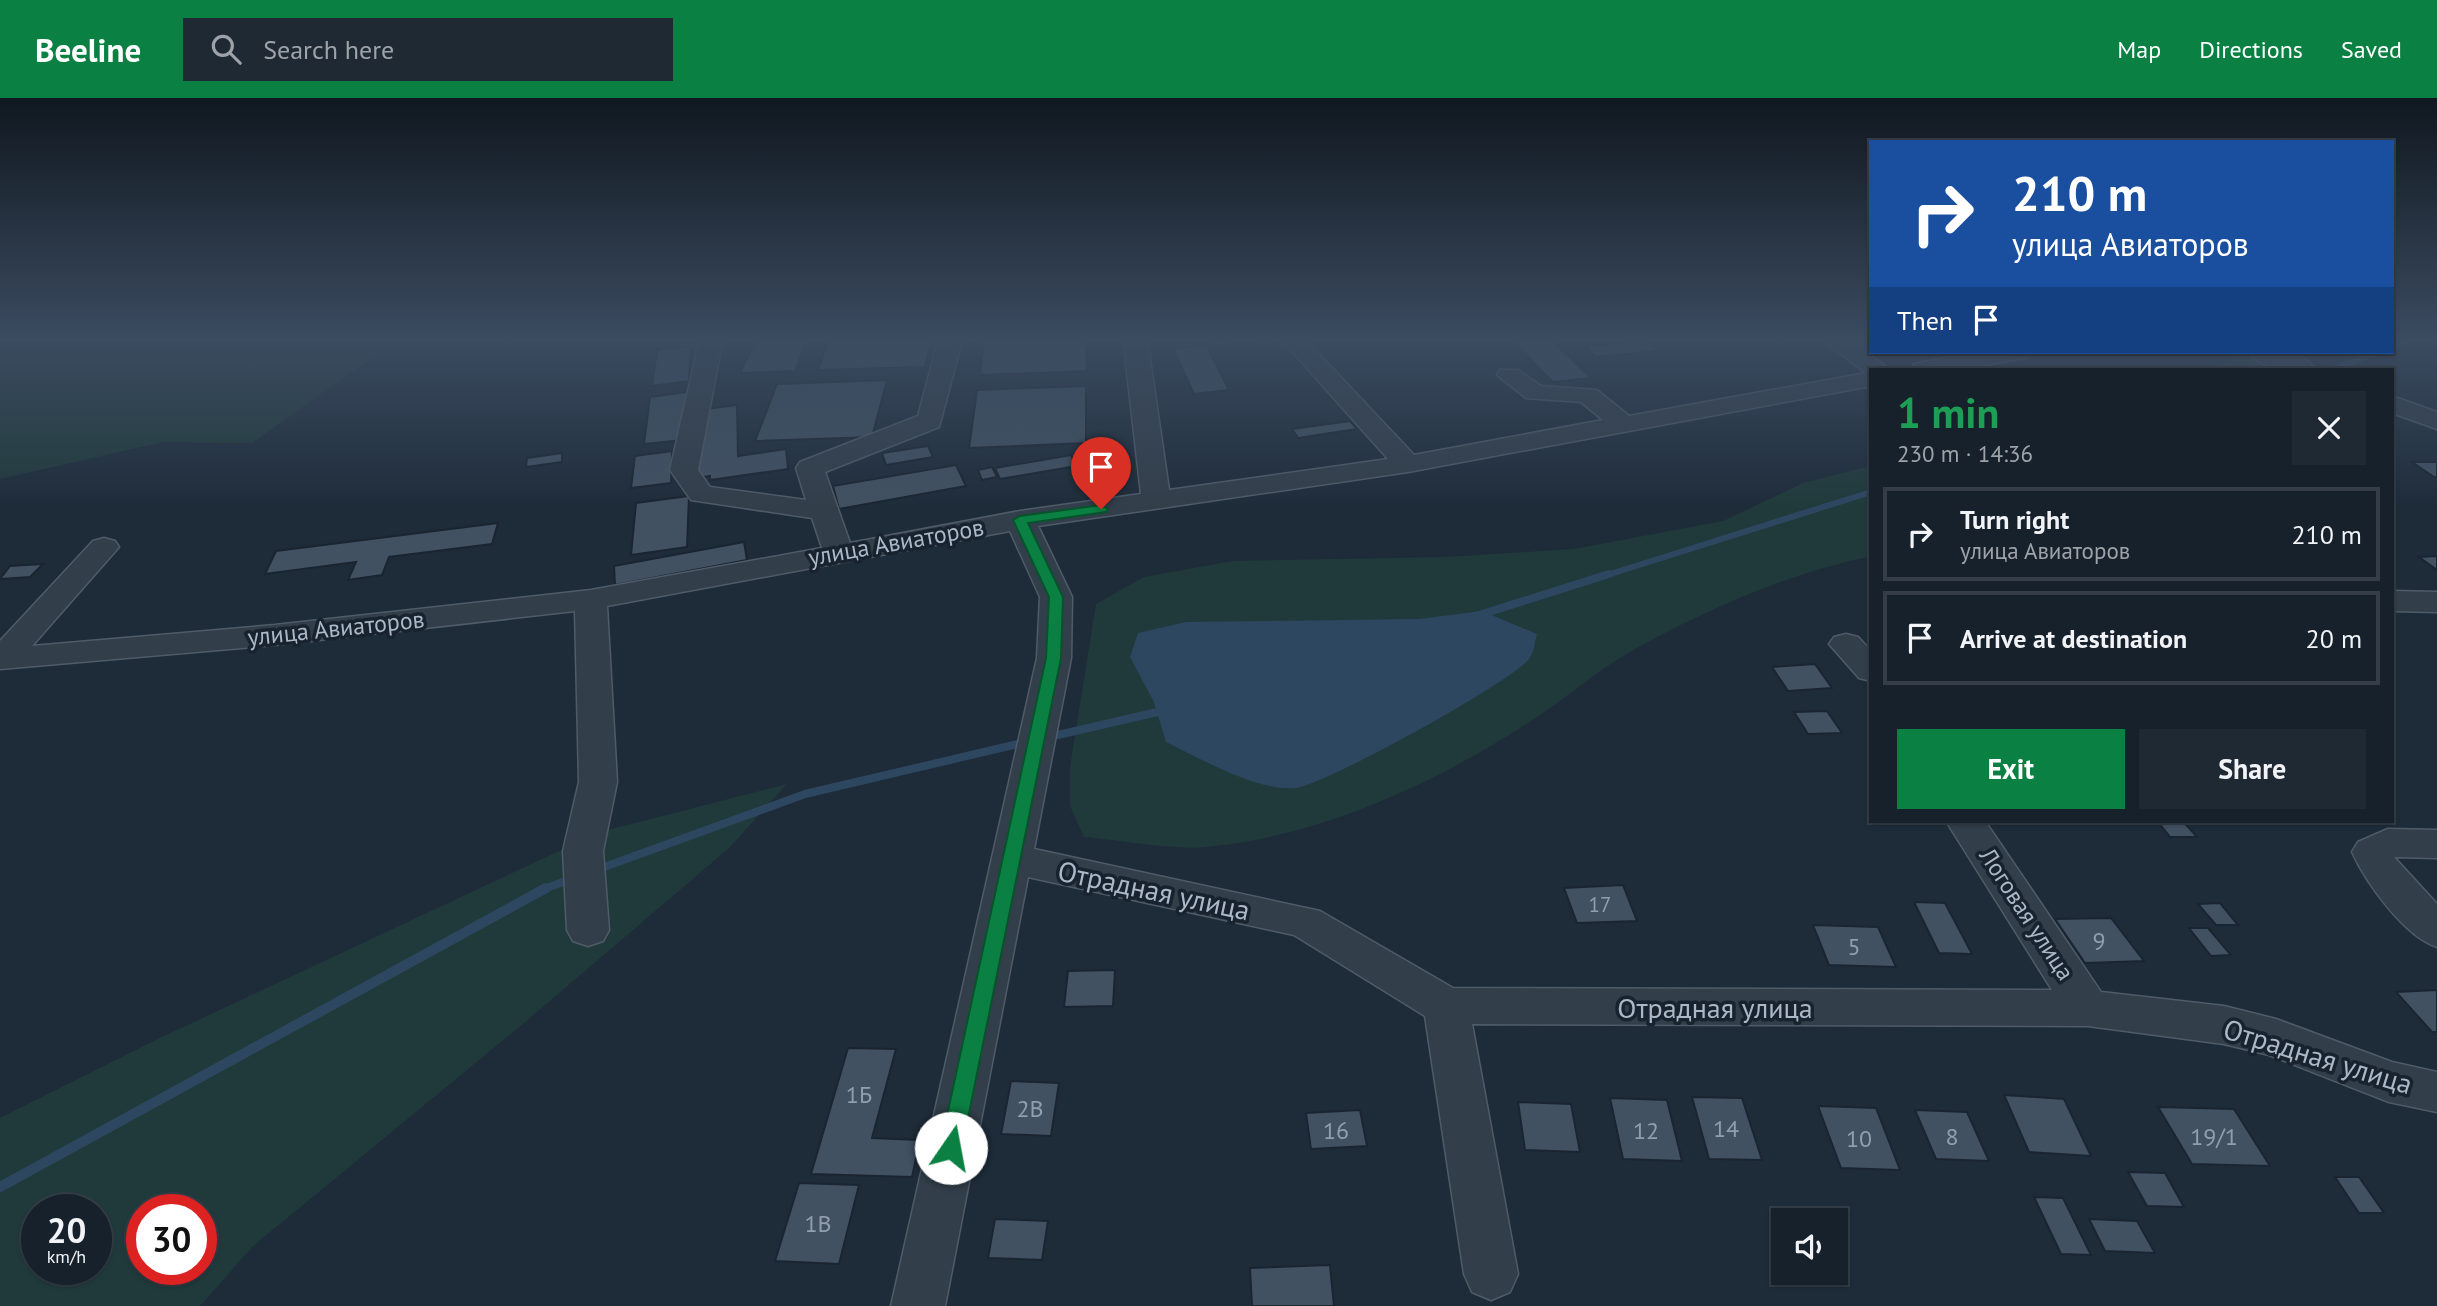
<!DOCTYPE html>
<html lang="en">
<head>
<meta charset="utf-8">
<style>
  body { margin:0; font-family:"PT Sans",sans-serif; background:#1f2934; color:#f1f3f6; height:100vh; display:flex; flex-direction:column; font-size:26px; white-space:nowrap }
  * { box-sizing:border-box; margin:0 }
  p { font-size:23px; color:#9ea3a9 }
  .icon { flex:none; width:38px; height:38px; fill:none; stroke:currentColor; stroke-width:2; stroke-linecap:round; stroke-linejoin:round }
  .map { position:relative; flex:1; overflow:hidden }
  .side { position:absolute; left:1869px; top:270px; width:525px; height:455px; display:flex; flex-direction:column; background:#16212c; border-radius:0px; box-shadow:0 2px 5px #0004,0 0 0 2px #353e48 }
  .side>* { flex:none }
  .hud { position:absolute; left:1869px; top:42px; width:525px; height:214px; border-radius:0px; box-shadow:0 2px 5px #0004,0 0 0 2px #353e48; background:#1a4fa0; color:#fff; overflow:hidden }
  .tools { position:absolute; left:1771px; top:1110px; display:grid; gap:14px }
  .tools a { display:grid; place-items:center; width:77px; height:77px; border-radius:0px; background:#16212c; box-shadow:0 2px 5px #0004,0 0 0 2px #353e48; font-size:35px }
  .speed { position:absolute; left:21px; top:1096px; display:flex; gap:14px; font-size:35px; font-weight:700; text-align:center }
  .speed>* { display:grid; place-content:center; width:91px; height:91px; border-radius:50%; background:#16212c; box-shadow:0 2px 5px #0004,0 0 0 2px #353e48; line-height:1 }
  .speed small { font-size:18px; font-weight:400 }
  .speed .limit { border:10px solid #d22; background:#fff; color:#111 }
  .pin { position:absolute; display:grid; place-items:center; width:60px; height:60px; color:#fff; margin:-72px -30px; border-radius:50% 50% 50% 0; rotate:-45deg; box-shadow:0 0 7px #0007 }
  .pin .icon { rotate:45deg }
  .me { position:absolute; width:77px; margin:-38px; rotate:12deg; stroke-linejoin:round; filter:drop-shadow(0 0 5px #0008) }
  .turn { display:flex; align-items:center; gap:24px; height:147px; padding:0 28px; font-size:32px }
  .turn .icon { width:91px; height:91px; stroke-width:2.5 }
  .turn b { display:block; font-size:49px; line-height:60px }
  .then { display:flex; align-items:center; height:66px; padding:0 28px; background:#0003; gap:14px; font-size:26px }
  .round { display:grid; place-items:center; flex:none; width:74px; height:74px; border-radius:0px; background:#1f2934 }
  .summary { display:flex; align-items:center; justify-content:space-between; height:119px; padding:0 28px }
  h1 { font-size:42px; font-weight:600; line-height:52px; color:#1e9e55 }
  .primary-button { display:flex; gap:14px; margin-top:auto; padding:14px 28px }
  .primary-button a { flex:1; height:80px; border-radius:0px; background:#0b8043; color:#fff; font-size:28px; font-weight:600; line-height:80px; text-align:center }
  .primary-button a+a { background:#1f2934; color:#f1f3f6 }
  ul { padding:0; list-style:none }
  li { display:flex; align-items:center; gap:21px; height:94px; margin:0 14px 10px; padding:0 14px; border:4px solid #353e48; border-radius:0px }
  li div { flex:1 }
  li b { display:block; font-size:26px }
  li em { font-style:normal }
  header { display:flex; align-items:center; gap:42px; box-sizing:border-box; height:98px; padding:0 35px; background:#0b8043; color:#fff }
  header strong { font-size:33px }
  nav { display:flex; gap:38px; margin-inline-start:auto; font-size:24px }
  .search { width:490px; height:63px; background:#1f2934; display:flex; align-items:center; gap:18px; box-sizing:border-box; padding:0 24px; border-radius:0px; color:#9ea3a9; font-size:26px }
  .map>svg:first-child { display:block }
  .green { fill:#203a3b; fill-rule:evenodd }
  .water { fill:#2e4761 }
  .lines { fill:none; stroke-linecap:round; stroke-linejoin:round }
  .stream-far2 { stroke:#2e4761; stroke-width:6 }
  .stream-far1 { stroke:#2e4761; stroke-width:8 }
  .stream { stroke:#2e4761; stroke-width:10 }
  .building { fill:#415162; stroke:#1a2531; stroke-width:2 }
  .minor-casing { stroke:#4f5b68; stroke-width:3 }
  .minor { fill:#323e4a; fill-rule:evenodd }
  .route { fill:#0b8043; stroke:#07532c; stroke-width:2 }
  .labels { text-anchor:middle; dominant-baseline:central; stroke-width:7; stroke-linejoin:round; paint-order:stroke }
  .number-label { font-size:21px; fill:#919eae }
  .street-label { font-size:24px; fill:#acb8c7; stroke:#18232f }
  .near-number-label { font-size:24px; fill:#919eae }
  .near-street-label { font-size:28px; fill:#acb8c7; stroke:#18232f }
</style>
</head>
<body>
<header>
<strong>Beeline</strong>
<div class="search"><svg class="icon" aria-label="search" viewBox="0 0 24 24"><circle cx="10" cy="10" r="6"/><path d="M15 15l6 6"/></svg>Search here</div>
<nav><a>Map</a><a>Directions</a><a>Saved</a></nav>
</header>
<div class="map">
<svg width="2437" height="1208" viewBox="0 0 2437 1208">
  <rect width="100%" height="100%" fill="#1e2c3a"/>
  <path class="green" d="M0,240H400L252,345L163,344L0,381Z
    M2249,257L2281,271H2208Z
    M1871,368V458C1787,476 1704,512 1630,554C1596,573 1567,600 1534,621C1436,685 1323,738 1206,749C1171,752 1120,742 1084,739L1070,708V669L1096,506L1144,479L1233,463L1447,459L1574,451L1723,423L1803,385Z
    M787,686L729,750L524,925L253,1148L200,1208H0V1020L162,939L600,734ZM37,1111H96V1171H37ZM142,1111H201V1171H142Z"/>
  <path class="water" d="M1482,513L1537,536C1535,543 1534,555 1529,561C1510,585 1326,686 1296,690C1258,694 1199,660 1166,644L1154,604L1130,559L1138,535L1186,524L1419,521Z"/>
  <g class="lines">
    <path class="stream-far2" d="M2392,249L2414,240
      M2333,271L2379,254
      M1604,478L1871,394"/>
    <path class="stream-far1" d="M1476,518L1609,476
      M1058,637L1166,612
      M596,772L805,696L1018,646
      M541,792L574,780"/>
    <path class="stream" d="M0,1089L546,790"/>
  </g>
  <path class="building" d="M808,240L795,273L740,275L756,241Z
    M829,240H931L925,269L818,272Z
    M984,240H1086L1087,273L980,277Z
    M1209,240H1264L1265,242L1213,248Z
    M1510,240H1550L1591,280L1553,284Z
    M1647,243L1658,253L1595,259L1585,248Z
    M1206,247L1229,292L1194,296L1173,250Z
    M691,248L689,283L652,288L657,252Z
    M887,282L872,339L755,343L777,286Z
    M1086,288V345L969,350L977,292Z
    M687,294L683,342L644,346L650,299Z
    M737,307L738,358L786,351L788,371L710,382V378L696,380L698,312Z
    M1350,323L1357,331L1298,340L1292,331Z
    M928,348L933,359L886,367L882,355Z
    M672,353L671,385L631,390L635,358Z
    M562,355V364L526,369L527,360Z
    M1071,357L1077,368L1000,381L995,370Z
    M2412,364H2437V379H2434Z
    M956,367L966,388L839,411L833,388Z
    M992,369L997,379L982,382L978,372Z
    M689,398L687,449L631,457L636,405Z
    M498,425L492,446L389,459L382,477L348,482L356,464L265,476L276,453Z
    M744,444L747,462L615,487L614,468Z
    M2437,458V472L2419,459Z
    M43,466L30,479L0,481L10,468Z
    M1815,566L1832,590L1788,593L1772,569Z
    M1827,613L1842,635L1808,636L1794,614Z
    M2157,723H2183L2197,739H2170Z
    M1623,787L1637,823L1577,825L1564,790Z
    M1914,804L1945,805L1972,856L1939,855Z
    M2220,805L2238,827H2216L2198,806Z
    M2111,820L2144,863L2085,865L2055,821Z
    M1813,827L1878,829L1896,869L1829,867Z
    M2189,830H2208L2231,857L2211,858Z
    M1115,872L1113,908L1064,909L1068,873Z
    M2437,892V934H2432L2396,894Z
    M848,950L896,951L872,1040L920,1042L912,1079L811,1076Z
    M1011,983L1059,985L1051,1038L1001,1036Z
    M2004,997L2064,1001L2091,1058L2029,1054Z
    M1692,999L1742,1000L1762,1062L1709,1061Z
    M1610,1000L1667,1002L1682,1063L1623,1061Z
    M1518,1004L1571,1006L1580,1054L1525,1052Z
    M1818,1008L1876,1010L1900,1072L1841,1070Z
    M2158,1009L2234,1011L2270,1068L2192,1066Z
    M1360,1012L1367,1048L1311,1051L1306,1015Z
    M1915,1012L1967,1014L1989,1063L1936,1061Z
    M2128,1074L2165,1075L2184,1109L2147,1108Z
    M2335,1079H2359L2384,1115H2359Z
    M799,1085L859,1087L839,1166L775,1163Z
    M2034,1099L2063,1100L2091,1157L2061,1156Z
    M995,1121L1048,1123L1042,1162L988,1160Z
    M2089,1121L2137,1123L2155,1155L2105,1153Z
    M1330,1167L1334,1208H1252L1250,1170Z"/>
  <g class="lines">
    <g class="minor-casing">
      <path id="minor" d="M700,240H725L722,245L698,372L710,389L806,402L796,370L800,364L918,318L939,240H963L939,329L825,374L850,445L1020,413L1141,396L1123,240H1147L1169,392L1388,361L1280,240H1304L1414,357L1603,322L1581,304L1526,300L1497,277L1500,272H1518L1541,288L1597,292L1629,318L1866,275L1820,240H1847L1889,271H1871V288L1408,374L1038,428L1072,499L1071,560L1034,751L1320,813L1453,890L2052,892L1946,723H1985L2101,894L2224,908L2276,921L2392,964L2437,974V1014L2389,1004L2269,957L2224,946L2088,928L1472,926L1518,1176L1510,1194L1491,1202L1472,1194L1464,1176L1425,918L1294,837L1028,779L945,1208H891L1037,560L1040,499L1010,433L607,508L617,684L603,753L609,832L603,843L588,848L573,843L567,832L563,753L579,684L575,513L275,547L0,571V543L93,443L104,440L115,443L119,449L32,548L275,527L591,492L822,450L812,420L691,402L670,372Z
        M1980,254H2032L2028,259L1963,271H1911L1914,266L1923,264Z
        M2248,254C2268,253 2302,252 2315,271C2295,272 2261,273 2248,254Z
        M2392,298L2437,314V331L2392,315Z
        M2392,493L2437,494V514L2392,513Z
        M1846,536L1858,539L1871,553V583L1859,580L1829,546L1834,539Z
        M2388,731L2437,732V760L2394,759L2437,806V849C2405,839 2366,785 2352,754L2358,744Z"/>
    </g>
    <use href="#minor" class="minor"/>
  </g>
  <linearGradient id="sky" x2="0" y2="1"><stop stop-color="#101820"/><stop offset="0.59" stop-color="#3b4b60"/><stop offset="1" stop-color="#3b4b60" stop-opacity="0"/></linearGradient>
  <rect width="2437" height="410" fill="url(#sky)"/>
  <path class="route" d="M1101,407L1108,411L1106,414L1028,425L1063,499L1061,560L962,1050L959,1057L951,1060L943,1057L940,1050L1046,560L1049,499L1013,422L1020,418Z"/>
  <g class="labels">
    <g class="number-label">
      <text x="1600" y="806">17</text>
    </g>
    <g class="street-label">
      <text transform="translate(896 444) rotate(-10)">улица Авиаторов</text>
      <text transform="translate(336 530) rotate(-6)">улица Авиаторов</text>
      <text transform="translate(2027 816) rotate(57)">Логовая улица</text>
    </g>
    <g class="near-number-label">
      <text x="2099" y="842">9</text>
      <text x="1854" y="848">5</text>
      <text x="859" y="996">1Б</text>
      <text x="1030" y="1010">2В</text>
      <text x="1726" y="1030">14</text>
      <text x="1336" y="1032">16</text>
      <text x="1646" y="1032">12</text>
      <text x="1952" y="1038">8</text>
      <text x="2214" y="1038">19/1</text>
      <text x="1859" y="1040">10</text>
      <text x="818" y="1125">1В</text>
    </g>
    <g class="near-street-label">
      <text transform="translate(1154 792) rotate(12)">Отрадная улица</text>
      <text x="1715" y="909">Отрадная улица</text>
      <text transform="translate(2318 958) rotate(17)">Отрадная улица</text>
    </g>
  </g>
</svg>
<div class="tools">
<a><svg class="icon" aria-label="sound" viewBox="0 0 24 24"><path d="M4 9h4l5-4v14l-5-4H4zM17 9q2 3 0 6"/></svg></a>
</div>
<div class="speed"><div>20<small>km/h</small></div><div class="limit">30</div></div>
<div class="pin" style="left:1101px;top:411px;background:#d93025"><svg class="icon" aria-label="arrive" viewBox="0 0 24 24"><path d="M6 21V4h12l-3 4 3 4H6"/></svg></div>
<svg class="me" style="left:951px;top:1050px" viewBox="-20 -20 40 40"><circle r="19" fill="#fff"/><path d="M0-13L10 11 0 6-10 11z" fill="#0b8043"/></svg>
<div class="hud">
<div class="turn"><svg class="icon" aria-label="right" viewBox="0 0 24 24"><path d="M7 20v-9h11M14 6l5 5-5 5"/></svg><div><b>210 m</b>улица Авиаторов</div></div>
<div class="then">Then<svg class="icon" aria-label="arrive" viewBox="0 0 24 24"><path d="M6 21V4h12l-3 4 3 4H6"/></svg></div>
</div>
<section class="side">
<div class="summary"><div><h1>1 min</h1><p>230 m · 14:36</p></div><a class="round"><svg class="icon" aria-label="close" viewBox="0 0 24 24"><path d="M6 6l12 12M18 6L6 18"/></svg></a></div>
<ul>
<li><svg class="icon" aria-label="right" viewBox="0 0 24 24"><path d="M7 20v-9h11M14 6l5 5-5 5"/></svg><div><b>Turn right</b><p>улица Авиаторов</p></div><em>210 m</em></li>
<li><svg class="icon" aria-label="arrive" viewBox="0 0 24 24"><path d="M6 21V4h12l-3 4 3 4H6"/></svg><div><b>Arrive at destination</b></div><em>20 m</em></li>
</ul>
<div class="primary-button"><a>Exit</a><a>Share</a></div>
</section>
</div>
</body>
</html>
